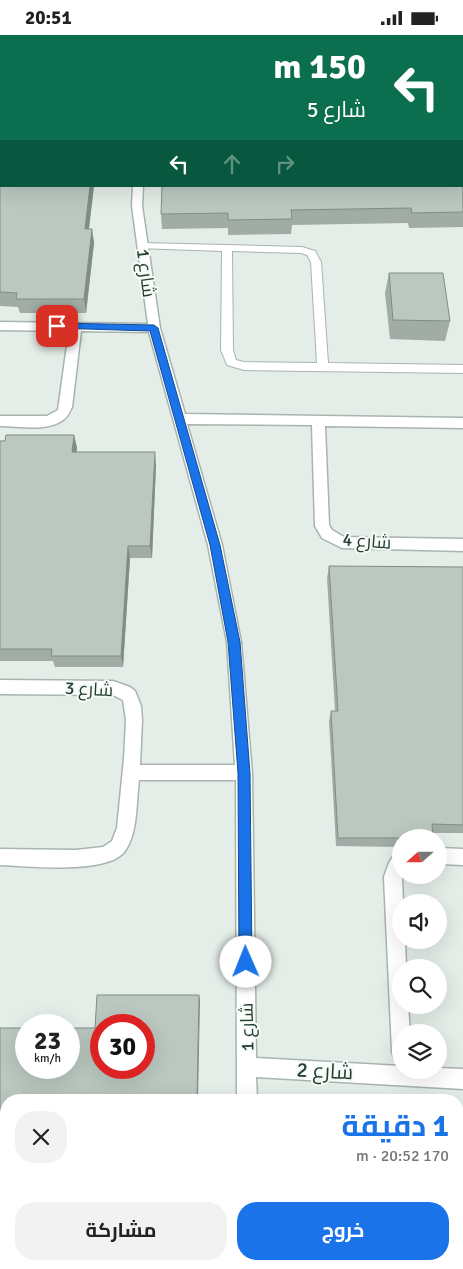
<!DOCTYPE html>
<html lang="ar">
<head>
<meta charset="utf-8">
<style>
  body { margin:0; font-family:Signika,Cairo,sans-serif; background:#f2f2f2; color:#222; direction:rtl; height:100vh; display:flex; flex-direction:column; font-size:19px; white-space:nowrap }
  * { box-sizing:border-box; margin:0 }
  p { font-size:16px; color:#767676 }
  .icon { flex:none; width:28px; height:28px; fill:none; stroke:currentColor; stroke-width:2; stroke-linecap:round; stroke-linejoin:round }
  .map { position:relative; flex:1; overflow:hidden; direction:ltr }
  .sheet { position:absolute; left:0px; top:1059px; width:464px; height:176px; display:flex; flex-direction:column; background:#fff; border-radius:20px 20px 0 0; box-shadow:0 5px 20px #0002; direction:rtl }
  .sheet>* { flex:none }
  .banner { position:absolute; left:0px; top:0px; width:464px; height:152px; box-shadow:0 5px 20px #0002; direction:rtl; background:#0b6e4f; color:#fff; overflow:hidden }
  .needle { width:32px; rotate:249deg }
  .fabs { position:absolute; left:392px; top:794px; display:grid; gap:10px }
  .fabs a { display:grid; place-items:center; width:55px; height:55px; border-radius:50%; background:#fff; box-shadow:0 5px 20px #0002; font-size:25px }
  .speed { position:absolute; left:15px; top:979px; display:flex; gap:10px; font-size:25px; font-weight:700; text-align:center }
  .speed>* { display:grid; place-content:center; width:65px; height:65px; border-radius:50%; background:#fff; box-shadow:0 5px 20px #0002; line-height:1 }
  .speed small { font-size:12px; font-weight:400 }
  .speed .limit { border:8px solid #d22; background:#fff; color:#111 }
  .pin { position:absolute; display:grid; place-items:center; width:42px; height:42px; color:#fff; margin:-21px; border-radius:10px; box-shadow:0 2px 8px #0006 }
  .me { position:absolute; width:55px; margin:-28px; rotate:359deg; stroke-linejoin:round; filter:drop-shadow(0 0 4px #0008) }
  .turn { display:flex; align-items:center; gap:18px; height:105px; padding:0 15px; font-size:22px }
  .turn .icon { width:65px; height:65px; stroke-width:2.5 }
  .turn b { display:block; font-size:35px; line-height:42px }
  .lanes { display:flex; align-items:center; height:48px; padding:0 15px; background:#0003; justify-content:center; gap:25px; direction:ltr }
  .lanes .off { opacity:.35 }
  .round { display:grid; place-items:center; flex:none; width:52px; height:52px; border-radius:20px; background:#f2f2f2 }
  .summary { display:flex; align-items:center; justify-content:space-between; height:85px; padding:0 15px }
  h1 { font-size:30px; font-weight:700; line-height:38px; color:#1a73e8 }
  .button { display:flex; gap:10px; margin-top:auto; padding:10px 15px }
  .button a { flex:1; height:58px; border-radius:20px; background:#1a73e8; color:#fff; font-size:20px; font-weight:700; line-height:58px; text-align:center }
  .button a+a { background:#f2f2f2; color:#222 }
  .status { display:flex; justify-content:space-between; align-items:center; height:35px; padding:0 25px; background:#fff; direction:ltr }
  .status svg { height:14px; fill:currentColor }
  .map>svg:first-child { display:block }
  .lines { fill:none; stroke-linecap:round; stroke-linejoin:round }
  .service-casing { stroke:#a7b5ae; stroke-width:2 }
  .minor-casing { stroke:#a7b5ae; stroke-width:3 }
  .service { fill:#fff; fill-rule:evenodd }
  .minor { fill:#fff; fill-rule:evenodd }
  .wall { fill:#a0aca5 }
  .shaded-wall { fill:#828c86 }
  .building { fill:#bac8c0; stroke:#828c86; fill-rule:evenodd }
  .route { fill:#1a73e8; stroke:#114b97 }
  .labels { text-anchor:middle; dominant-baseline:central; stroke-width:4; stroke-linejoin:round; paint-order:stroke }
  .street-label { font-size:18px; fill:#243f32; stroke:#f5faf6 }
  .near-street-label { font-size:21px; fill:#243f32; stroke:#f5faf6 }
</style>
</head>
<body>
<div class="status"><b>20:51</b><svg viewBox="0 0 49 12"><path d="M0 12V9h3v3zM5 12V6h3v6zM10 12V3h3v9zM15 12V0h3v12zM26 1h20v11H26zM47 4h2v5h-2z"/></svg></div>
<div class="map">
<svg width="463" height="1234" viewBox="0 0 463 1234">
  <rect width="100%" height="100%" fill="#e4ede8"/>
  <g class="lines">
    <g class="service-casing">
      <path id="service" d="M447,0H455V1H447Z
        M142,208L302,212L315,216L321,227L328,328L463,330V338L244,335L227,330L221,315L222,216L138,213V209ZM232,216L301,218L307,220L311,227L317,328L244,327L236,325L233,315Z"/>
    </g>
    <g class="minor-casing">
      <path id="minor" d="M147,0H155V1H147Z
        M0,42H1V48H0Z
        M0,107H1V113H0Z
        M133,151H143L142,171L160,293L185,379L463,383V393L325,391L329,490L332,495L344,502L463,504V516L342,513L322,503L315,491L312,390L187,389L222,510L241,607L252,738L256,1023L401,1031V1035H439V1033L463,1034V1054L256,1042L257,1065H237L236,745H139C136,767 138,798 125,816C108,840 27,831 0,830V814L76,815L103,812L112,806L117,793L124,724L126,685L123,665L113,660L0,659V645L113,646L130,652L135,656L141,671L142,685L140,730H235L227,607L208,510L149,297L81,296L72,372C70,376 68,382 63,385C47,397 19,391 0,391V381H47L58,375L69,296L0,295V287L148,289L132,171Z
        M439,813L463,814V830L439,829Z
        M401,816L403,868H401V905H405L406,932H401V970H408L410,998H401V1025L394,1023L392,1016L384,842C388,831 390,820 401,816Z
        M234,1229H254L255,1234H233Z"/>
    </g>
    <use href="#service" class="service"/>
    <use href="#minor" class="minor"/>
  </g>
  <path class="wall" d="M0,0H122V1H1V23H0Z
    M463,36V192L409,193L408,188L292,190L291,199L228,200V193L162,194L161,179L462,151Z
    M0,121L1,151H94L89,194H92L94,208L86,278H20L18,272L0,271Z
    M389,238L450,286L445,306L390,304L385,258Z
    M74,400L77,413L76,417L156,430L152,523H130L123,632H55L53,626H0V406Z
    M329,531L463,532V798H433L401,802V812L336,811L329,686L331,676H335L327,543Z
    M340,1229H458L463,1234H341Z"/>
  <path class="shaded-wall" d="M90,151H94L87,208L85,194Z
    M92,194L94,208L86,278L84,264Z
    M74,400L77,413L75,430L72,417Z
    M155,417L156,430L152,523L150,511Z
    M128,511L130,523L123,632L121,621Z
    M199,960L200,965L198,1065H197Z"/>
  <path class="building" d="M0,0H120V1H1V9H0Z
    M188,0H373V1H188Z
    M462,36L463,177L412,178L411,173L291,175L292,184L228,185V178L161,179L162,151H462Z
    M0,121H1V151H90L85,194H92L84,264H16L17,258L0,257Z
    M389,238H443L450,286L393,285Z
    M6,400H74L72,417H155L150,511H128L121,621H51L52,614H0V406H5Z
    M329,531L463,532V790L432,789L433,802H401V803H338L331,676H338Z
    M97,960H199L197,1065H6V1153H0V993H26V1032H69V993H95ZM101,990H144V1032H101Z
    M458,1129H463V1234H344L343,1229H458Z"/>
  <path class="route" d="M57,288L154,290L158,293L220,510L240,607L250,738L252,927L250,932L246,934L241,932L239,927L238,738L228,607L210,510L150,296L54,293V289Z"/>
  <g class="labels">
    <g class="street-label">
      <text transform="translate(146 238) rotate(82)">شارع 1</text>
      <text transform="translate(367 506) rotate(4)">شارع 4</text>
      <text transform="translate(89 654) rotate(3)">شارع 3</text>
      <text transform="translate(247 992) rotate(-91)">شارع 1</text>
    </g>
    <g class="near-street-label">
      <text transform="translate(325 1036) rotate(3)">شارع 2</text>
    </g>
  </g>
</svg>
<div class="fabs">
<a><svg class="needle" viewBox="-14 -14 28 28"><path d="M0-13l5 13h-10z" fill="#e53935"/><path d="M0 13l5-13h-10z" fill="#767676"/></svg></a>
<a><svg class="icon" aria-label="sound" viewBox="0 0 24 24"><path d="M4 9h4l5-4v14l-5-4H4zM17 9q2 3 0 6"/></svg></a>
<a><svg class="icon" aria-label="search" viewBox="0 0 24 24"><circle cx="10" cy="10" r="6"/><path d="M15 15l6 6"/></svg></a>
<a><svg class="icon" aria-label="layers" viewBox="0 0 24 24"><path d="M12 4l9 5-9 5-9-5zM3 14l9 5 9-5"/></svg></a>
</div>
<div class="speed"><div>23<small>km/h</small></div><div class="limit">30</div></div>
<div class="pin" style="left:57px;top:291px;background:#d93025"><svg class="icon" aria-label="arrive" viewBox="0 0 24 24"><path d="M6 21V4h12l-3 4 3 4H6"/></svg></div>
<svg class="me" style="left:246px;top:927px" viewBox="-20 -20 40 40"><circle r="19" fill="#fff"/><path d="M0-13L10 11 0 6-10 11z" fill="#1a73e8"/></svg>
<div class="banner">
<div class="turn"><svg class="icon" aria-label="left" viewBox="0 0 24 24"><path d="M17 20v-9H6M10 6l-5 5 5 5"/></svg><div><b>150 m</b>شارع 5</div></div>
<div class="lanes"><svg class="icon" aria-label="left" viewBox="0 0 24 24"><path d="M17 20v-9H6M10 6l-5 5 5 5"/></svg><svg class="icon off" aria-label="ahead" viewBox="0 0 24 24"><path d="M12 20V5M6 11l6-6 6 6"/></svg><svg class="icon off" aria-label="right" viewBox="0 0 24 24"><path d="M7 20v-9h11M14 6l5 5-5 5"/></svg></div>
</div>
<section class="sheet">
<div class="summary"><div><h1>1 دقيقة</h1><p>170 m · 20:52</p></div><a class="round"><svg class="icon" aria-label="close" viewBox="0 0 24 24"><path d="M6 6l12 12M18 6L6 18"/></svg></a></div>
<div class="button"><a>خروج</a><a>مشاركة</a></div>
</section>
</div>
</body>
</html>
